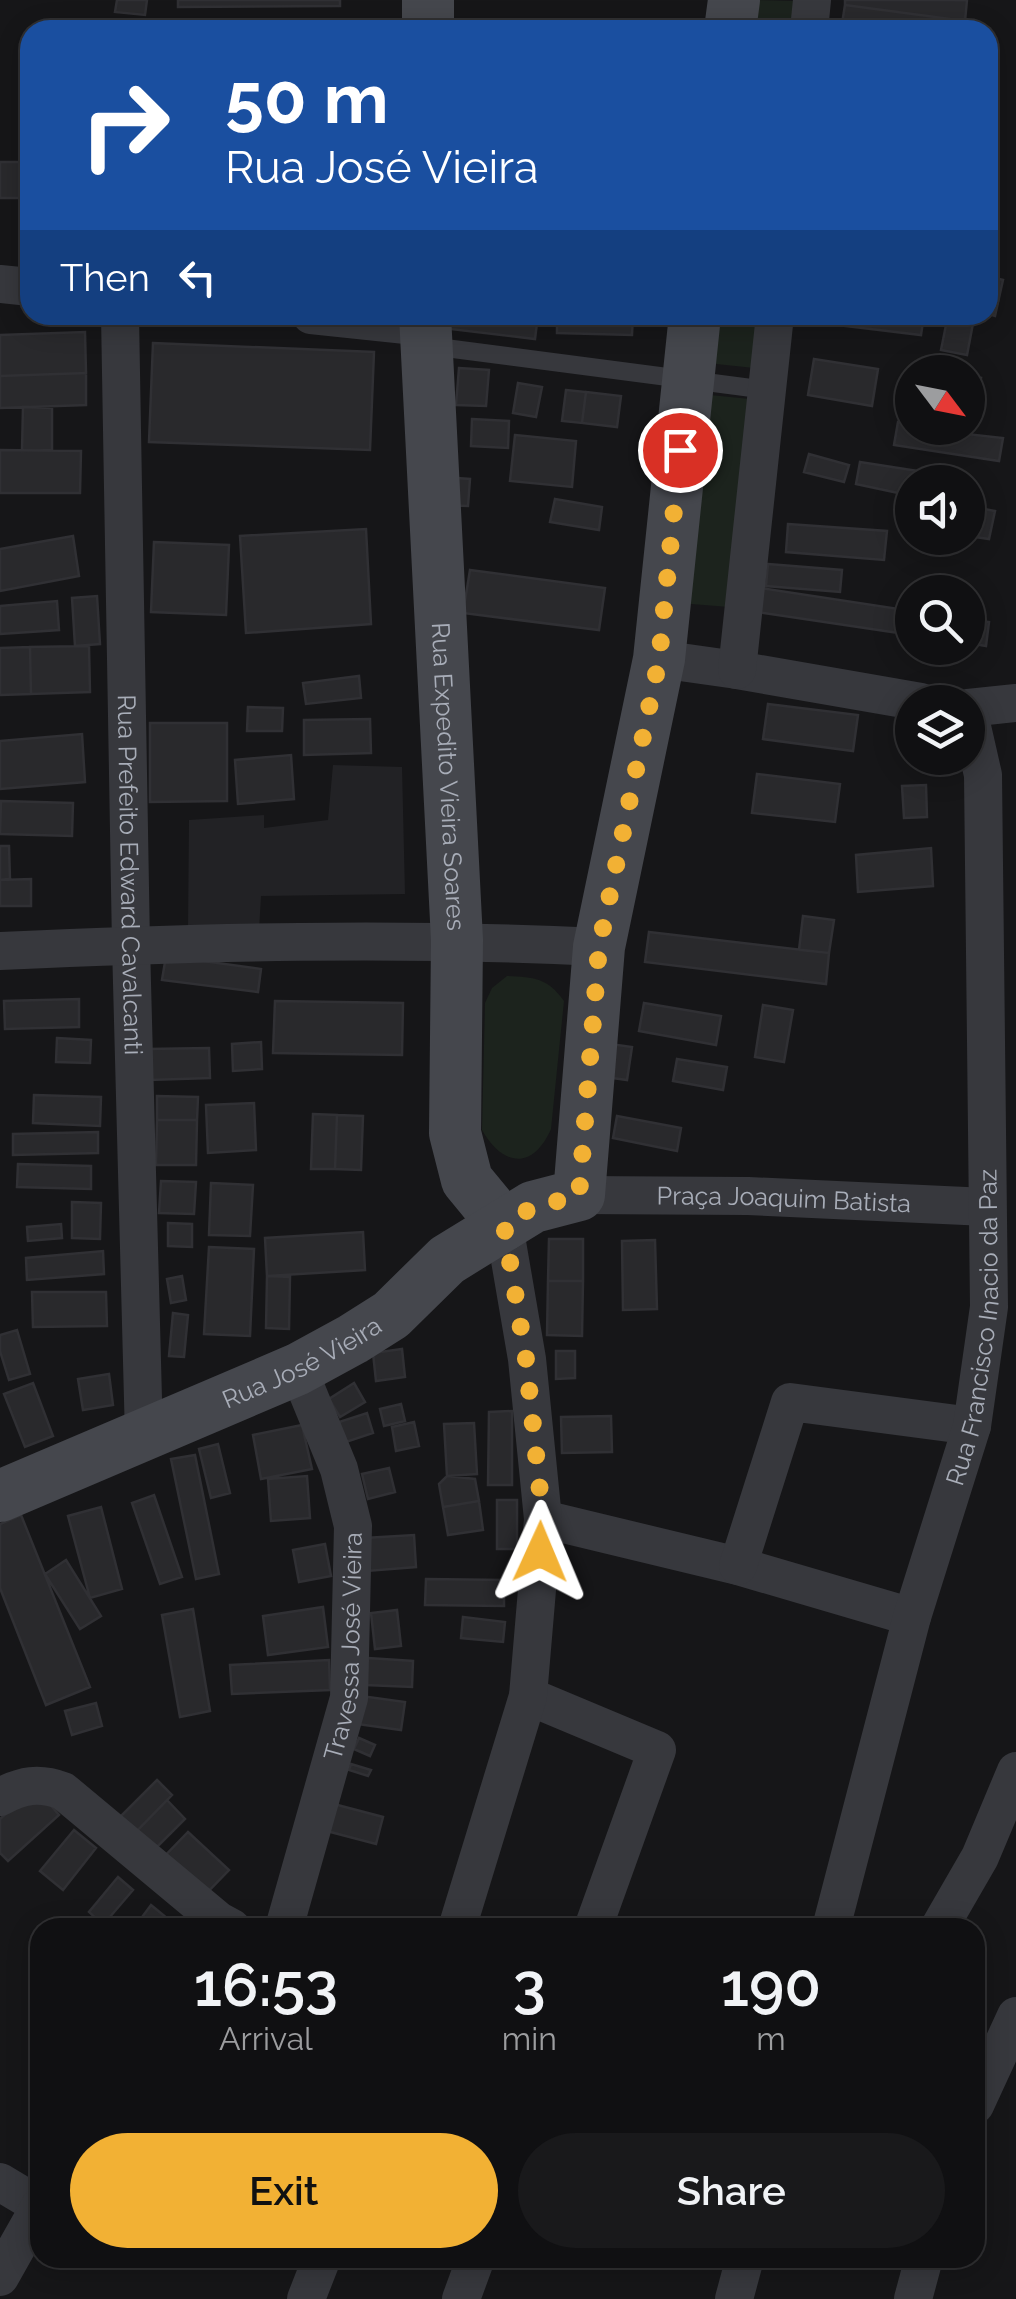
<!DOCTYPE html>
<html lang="en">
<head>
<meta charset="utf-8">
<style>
  body { margin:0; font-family:Raleway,sans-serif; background:#19191b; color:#f1f3f6; height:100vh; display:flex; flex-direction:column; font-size:38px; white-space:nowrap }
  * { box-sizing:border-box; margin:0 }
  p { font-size:32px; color:#9c9d9f }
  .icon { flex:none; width:55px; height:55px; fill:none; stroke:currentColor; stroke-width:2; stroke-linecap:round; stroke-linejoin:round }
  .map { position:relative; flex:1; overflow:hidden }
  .panel { position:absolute; left:30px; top:1918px; width:955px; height:350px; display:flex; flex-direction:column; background:#101012; border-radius:30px; box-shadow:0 5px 25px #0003,0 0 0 2px #303032 }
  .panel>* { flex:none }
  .hud { position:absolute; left:20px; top:20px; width:978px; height:305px; border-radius:30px; box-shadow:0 5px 25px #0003,0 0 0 2px #303032; background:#1a4fa0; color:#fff; overflow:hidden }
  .needle { width:65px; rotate:122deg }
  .buttons { position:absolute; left:895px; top:355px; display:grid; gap:20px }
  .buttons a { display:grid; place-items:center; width:90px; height:90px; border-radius:50%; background:#101012; box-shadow:0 5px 25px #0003,0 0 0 2px #303032; font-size:50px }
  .pin { position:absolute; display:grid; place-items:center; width:85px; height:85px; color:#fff; margin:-42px; border:5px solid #fff; border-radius:50%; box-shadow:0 2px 10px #0007 }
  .me { position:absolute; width:110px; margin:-55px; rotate:1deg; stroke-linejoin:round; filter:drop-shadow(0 0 8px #0008) }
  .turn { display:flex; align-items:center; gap:35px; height:210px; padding:0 40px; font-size:45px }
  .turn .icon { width:130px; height:130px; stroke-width:2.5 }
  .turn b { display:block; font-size:70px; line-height:85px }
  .then { display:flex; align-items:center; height:95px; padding:0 40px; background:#0003; gap:20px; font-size:38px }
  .eta { display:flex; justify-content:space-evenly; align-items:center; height:170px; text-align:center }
  .eta b { font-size:60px; font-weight:600; line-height:70px }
  .cta { display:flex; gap:20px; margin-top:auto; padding:20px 40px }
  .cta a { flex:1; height:115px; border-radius:60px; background:#f2b134; color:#111; font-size:40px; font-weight:600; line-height:115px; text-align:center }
  .cta a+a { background:#19191b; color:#f1f3f6 }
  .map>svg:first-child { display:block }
  .built { fill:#222225 }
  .green { fill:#1c231d }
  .building { fill:#29292c; stroke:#303034; stroke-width:2.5 }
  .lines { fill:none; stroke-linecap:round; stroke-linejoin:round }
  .lane { stroke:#37383d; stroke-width:18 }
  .street { stroke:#37383d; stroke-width:38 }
  .secondary { stroke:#45474d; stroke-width:52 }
  .route { stroke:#f2b134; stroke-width:18; stroke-dasharray:0 32.4 }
  .labels { text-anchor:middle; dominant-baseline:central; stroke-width:10; stroke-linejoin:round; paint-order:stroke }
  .street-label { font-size:25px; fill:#a8adb8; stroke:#111113 }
</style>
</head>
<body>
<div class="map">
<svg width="1016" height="2299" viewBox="0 0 1016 2299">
  <rect width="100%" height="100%" fill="#161618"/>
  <path class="built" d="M333,765L402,767L405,894L261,896L259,930H188L189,820L264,815V828L328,820Z"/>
  <path class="green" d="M749,0L796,1L793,30H746Z
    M712,315H760L754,368L707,363Z
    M700,394L750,399L729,607L679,603Z
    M507,976C533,977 548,978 564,1001L551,1129C533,1170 503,1167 482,1130L485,1003L492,988Z"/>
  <path class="building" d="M117,0H147L145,15L115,12Z
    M178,0H340V6L178,7Z
    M845,0H967L965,21L845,5Z
    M845,5L965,21L963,30H841Z
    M0,162H30V198H0Z
    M988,276L1003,280L995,316L988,314Z
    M451,315H538L535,339L450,329Z
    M557,315H633L632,335L557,333Z
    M813,315H924L921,335L812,322Z
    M948,315L974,318L967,355L941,350Z
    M85,332L86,373L0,376V335Z
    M153,343L374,352L370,450L149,442Z
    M814,359L878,369L872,406L808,395Z
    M459,368L489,370L486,406L456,405Z
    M86,373V405L0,408V376Z
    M968,377L981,378L976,415L968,414Z
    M518,383L542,387L536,417L513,413Z
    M566,390L586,392L582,423L562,421Z
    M586,392L621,396L617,427L582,423Z
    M23,407L52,408V450L22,451Z
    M472,419L509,421L508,448L471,446Z
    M898,422L912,424V428L1003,438L999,461L894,445Z
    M515,435L576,441L572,487L510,481Z
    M0,450L81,451L80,493H0Z
    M809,454L849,465L844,482L804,472Z
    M860,462L944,475V482H912V496L856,484Z
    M442,477L470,479L468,506L440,505Z
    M555,499L602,507L599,530L550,522Z
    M968,506L995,511L989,539L968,536Z
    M788,524L887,531L884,560L786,552Z
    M366,529L371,624L246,633L240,536Z
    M73,536L79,576L0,591V549Z
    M154,542L229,545L226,615L151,612Z
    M768,564L842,570L840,592L766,586Z
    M470,570L605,588L599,630L463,613Z
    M760,588L912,611V635L757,612Z
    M97,596L100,644L75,646L72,598Z
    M57,601L59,630L0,634V606Z
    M968,619L989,622L986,646L968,643Z
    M89,646L90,692L31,694L30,647Z
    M30,647L31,694L0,695V648Z
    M359,676L361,698L306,704L303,683Z
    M768,704L858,715L853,751L763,739Z
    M248,707L283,708L282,731H247Z
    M370,719L371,753L304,755V720Z
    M150,723H227V801L150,802Z
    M82,734L85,782L0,789V741Z
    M291,755L294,799L238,804L235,760Z
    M757,774L840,784L835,822L752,813Z
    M926,785L927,817L904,818L902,786Z
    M1,801L73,803L72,836L0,834Z
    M0,846H9L10,879L0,880Z
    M931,848L933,886L858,892L856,855Z
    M31,879V906H0V880Z
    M803,916L834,920L829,953L799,950Z
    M649,932L829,953L826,984L645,962Z
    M166,956L261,969L258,992L162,980Z
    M79,999V1027L5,1029L4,1001Z
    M275,1001L403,1003L402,1055L273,1053Z
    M644,1003L721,1016L716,1045L639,1031Z
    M763,1005L793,1010L784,1062L755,1057Z
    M57,1038L91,1040L90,1063L56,1062Z
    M261,1042L262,1069L233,1071L232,1044Z
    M603,1043L632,1047L627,1080L598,1076Z
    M209,1048L210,1078L149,1080L148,1049Z
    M677,1059L727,1067L723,1090L673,1081Z
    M34,1095L101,1097L100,1126L33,1123Z
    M157,1096L198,1097L197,1120H157Z
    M254,1103L256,1150L208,1153L206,1105Z
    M313,1114L337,1115L335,1169H311Z
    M337,1115L363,1116L361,1170L335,1169Z
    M617,1116L681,1128L677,1151L613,1138Z
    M157,1120H197L196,1165H156Z
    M98,1132V1153L13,1155V1134Z
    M18,1164L91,1166V1189L17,1187Z
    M161,1181L196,1182L194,1214L159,1213Z
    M211,1183L253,1185L250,1236L209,1235Z
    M72,1202L101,1203L100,1239L72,1238Z
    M168,1223L192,1224V1247L168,1246Z
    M61,1224L62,1238L28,1241L27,1227Z
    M363,1232L365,1270L267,1276L265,1238Z
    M549,1239H583V1281H548Z
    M655,1240L657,1309L623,1310L622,1241Z
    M209,1247L254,1249L250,1336L204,1334Z
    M103,1251L104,1274L27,1280L26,1258Z
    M182,1276L186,1300L171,1303L167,1279Z
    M267,1276L290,1277L289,1329L266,1328Z
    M548,1281H583L582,1336L547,1335Z
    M32,1292H106L107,1326L33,1327Z
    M173,1313L188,1315L184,1357L169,1356Z
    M17,1330L30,1374L9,1380L0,1351V1335Z
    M402,1349L405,1377L376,1381L373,1353Z
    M556,1351H575V1378L556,1379Z
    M109,1374L113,1405L83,1410L78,1379Z
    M33,1383L53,1436L25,1447L4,1394Z
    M354,1383L365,1402L340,1417L329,1399Z
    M401,1404L405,1421L384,1426L380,1409Z
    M512,1411V1485H488L489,1412Z
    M367,1413L373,1433L343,1443L336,1423Z
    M611,1416L612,1452L562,1453L561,1417Z
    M414,1422L419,1446L396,1451L392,1427Z
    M474,1423L477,1474L447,1476L444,1424Z
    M302,1425L312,1469L261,1479L253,1435Z
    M218,1444L230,1493L211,1498L199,1449Z
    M195,1455L219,1574L196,1579L171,1459Z
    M389,1468L395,1492L368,1499L362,1474Z
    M307,1476L310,1518L271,1521L268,1479Z
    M447,1476L475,1479L479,1501L443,1507L439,1484Z
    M154,1495L182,1577L160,1584L132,1503Z
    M497,1500H517V1549H497Z
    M479,1501L483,1530L448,1535L443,1507Z
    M101,1507L122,1589L90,1598L68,1516Z
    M21,1515L90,1687L46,1705L0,1588V1524Z
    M414,1535L416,1567L367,1571L365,1538Z
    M325,1544L331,1576L299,1582L293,1550Z
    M66,1560L101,1616L80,1629L45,1574Z
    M426,1579L504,1580V1606L425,1605Z
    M323,1607L328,1647L268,1655L263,1616Z
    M193,1609L210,1711L180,1717L162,1615Z
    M397,1610L401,1646L375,1649L371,1613Z
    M463,1617L505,1622L503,1642L461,1638Z
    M368,1658L413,1661L412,1687L366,1685Z
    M329,1660L330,1690L232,1694L230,1665Z
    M361,1696L405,1702L401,1730L357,1724Z
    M96,1703L102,1726L72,1735L65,1711Z
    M359,1738L375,1745L370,1756L354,1749Z
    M351,1764L371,1770L368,1776L349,1770Z
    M157,1780L172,1795L133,1835L117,1820Z
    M35,1787L59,1815L8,1861L0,1853V1819Z
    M167,1800L185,1819L151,1853L133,1835Z
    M330,1803L383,1817L376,1844L323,1830Z
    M74,1830L96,1848L63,1890L40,1871Z
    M188,1832L229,1870L198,1902L157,1864Z
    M118,1877L133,1890L103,1925L89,1912Z
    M151,1905L173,1923L170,1928H134Z"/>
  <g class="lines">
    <path class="lane" d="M430,346L767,390"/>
    <g class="street">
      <path d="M809,30L812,0"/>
      <path d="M0,284L30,287"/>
      <path id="s1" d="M120,315L131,945L144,1437"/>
      <path d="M311,315L425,327"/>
      <path d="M659,659L737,670L921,702"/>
      <path d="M737,670L775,315"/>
      <path d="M968,708L1016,703"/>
      <path d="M0,951C200,942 400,937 599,947"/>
      <path id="s2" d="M579,1195L748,1196L987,1207"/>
      <path d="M543,1519L738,1566L912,1617"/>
      <path d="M738,1566L790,1402L972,1426"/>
      <path d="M528,1696L657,1750L593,1928"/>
      <path d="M0,1797C22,1785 39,1782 63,1791L219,1921L232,1928"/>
      <path id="s3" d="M284,1928L349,1698L353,1526L339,1469L298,1369"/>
      <path d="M457,1928L528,1696L543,1519L527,1359L504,1225"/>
      <path id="s4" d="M831,1928L912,1617L972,1426L989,1307L983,775L968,709"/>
      <path d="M939,1928L980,1857L1016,1771"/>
      <path d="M975,2105L1016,2016"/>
      <path d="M0,2182L40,2206"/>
      <path d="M0,2277L40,2206"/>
      <path d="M306,2299L322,2258"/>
      <path d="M461,2299L476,2258"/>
      <path d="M734,2299L745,2258"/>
      <path d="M913,2299L924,2258"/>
    </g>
    <g class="secondary">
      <path d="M428,30V0"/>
      <path d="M730,30L734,0"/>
      <path id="s5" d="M425,315L457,940L455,1133L467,1180L504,1225"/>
      <path id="s6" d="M0,1496L298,1369L353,1339L391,1315L447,1260L533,1207L579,1195L599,947L659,659L695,315"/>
    </g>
  </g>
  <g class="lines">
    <path class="route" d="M540,1552L543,1520L526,1359L504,1225L533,1207L579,1196L599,947L659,660L680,450"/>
  </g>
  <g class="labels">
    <g class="street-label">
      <text stroke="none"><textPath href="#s5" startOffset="462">Rua Expedito Vieira Soares</textPath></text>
      <text stroke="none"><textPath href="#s1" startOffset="560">Rua Prefeito Edward Cavalcanti</textPath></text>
      <text stroke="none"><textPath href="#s2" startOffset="205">Praça Joaquim Batista</textPath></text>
      <text stroke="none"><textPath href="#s4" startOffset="620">Rua Francisco Inacio da Paz</textPath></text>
      <text stroke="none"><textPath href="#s6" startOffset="330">Rua José Vieira</textPath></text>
      <text stroke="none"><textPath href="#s3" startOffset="290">Travessa José Vieira</textPath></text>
    </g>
  </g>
</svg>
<div class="buttons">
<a><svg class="needle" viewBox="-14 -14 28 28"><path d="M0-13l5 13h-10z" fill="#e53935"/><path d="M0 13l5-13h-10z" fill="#9c9d9f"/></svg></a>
<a><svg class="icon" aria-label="sound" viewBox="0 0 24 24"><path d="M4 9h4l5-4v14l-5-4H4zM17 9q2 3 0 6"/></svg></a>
<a><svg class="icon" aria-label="search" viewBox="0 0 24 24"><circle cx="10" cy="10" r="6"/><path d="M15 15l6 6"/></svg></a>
<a><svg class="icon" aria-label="layers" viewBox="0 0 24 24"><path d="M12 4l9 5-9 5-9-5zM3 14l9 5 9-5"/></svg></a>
</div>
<div class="pin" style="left:680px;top:450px;background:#d93025"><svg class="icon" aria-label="arrive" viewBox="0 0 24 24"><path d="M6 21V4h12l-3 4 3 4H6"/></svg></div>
<svg class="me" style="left:540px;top:1552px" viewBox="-20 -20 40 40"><path d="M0-17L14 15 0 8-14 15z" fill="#f2b134" stroke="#fff" stroke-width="4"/></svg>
<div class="hud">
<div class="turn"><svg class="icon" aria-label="right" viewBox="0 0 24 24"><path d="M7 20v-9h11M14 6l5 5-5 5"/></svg><div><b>50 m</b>Rua José Vieira</div></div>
<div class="then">Then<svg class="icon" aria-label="left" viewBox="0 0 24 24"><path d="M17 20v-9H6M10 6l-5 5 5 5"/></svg></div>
</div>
<section class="panel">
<div class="eta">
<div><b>16:53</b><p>Arrival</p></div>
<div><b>3</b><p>min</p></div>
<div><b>190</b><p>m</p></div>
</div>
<div class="cta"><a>Exit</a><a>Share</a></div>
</section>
</div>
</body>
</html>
